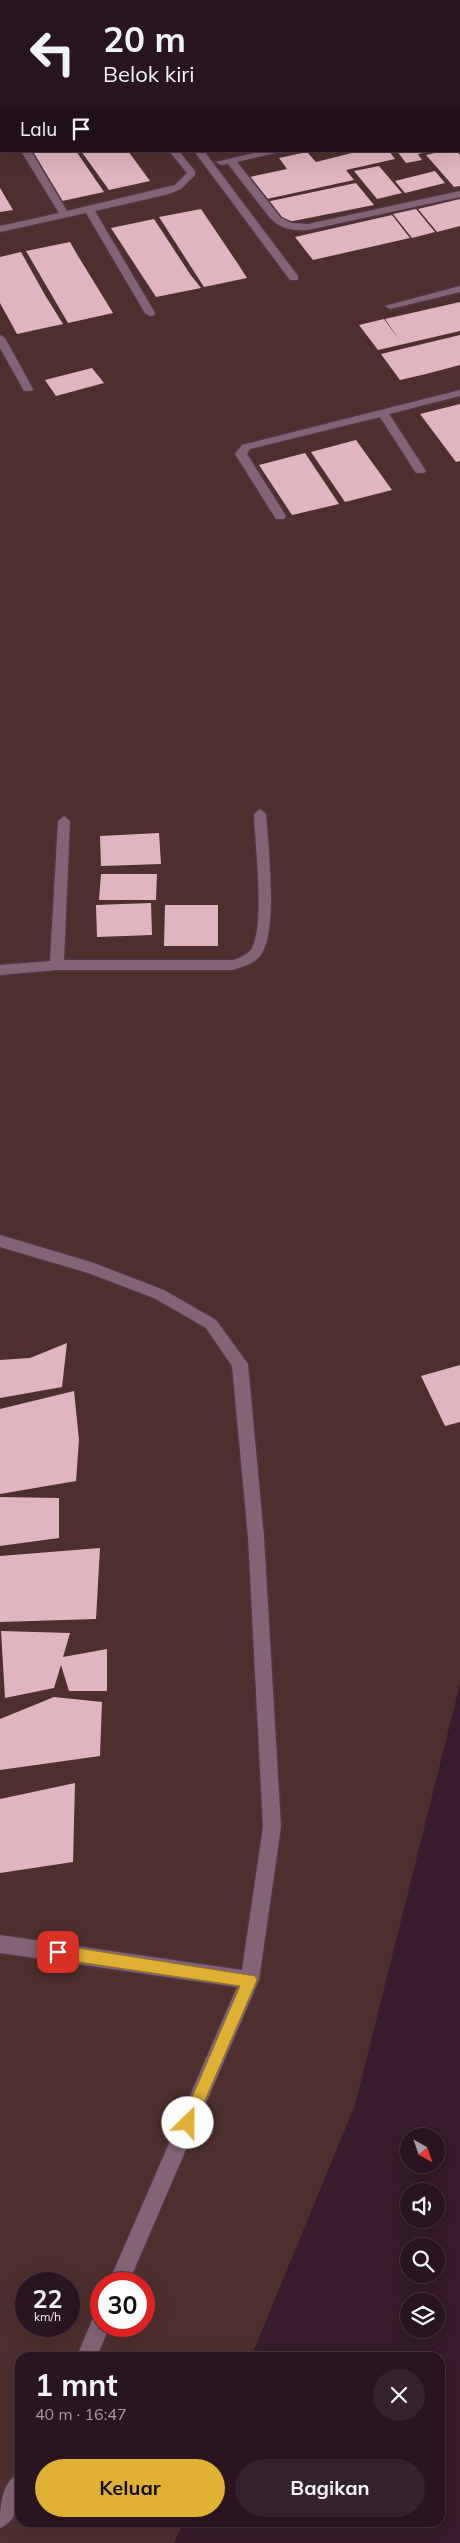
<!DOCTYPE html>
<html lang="id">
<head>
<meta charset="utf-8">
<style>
  body { margin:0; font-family:Mulish,sans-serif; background:#34222e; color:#f1f3f6; height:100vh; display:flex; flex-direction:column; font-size:19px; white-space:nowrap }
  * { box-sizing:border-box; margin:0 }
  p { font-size:16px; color:#a59fa5 }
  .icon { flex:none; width:28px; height:28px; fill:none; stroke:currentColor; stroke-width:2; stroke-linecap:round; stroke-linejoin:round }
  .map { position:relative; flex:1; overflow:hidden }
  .sheet { position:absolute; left:15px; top:2352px; width:430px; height:175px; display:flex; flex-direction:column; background:#281521; border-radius:15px; box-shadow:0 5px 20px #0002,0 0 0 1px #44343f }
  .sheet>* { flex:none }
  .hud { position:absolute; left:0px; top:0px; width:460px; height:152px; box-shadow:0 5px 20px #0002,0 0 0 1px #44343f; background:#281521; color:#f1f3f6; overflow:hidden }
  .needle { width:32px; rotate:140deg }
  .buttons { position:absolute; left:400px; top:2128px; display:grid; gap:10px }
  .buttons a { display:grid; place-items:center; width:45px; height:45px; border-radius:50%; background:#281521; box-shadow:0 5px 20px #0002,0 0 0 1px #44343f; font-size:25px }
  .speed { position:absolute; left:15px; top:2272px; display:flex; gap:10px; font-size:25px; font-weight:700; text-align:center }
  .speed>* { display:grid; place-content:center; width:65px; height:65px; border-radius:50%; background:#281521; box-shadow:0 5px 20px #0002,0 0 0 1px #44343f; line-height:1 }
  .speed small { font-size:12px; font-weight:400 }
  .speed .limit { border:8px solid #d22; background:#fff; color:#111 }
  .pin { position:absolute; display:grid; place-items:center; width:42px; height:42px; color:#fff; margin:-21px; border-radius:10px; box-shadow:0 2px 8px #0006 }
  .me { position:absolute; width:55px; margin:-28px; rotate:23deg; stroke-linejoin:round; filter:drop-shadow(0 0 4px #0008) }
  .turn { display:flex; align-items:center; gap:18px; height:105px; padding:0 20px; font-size:22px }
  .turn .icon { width:65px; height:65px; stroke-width:2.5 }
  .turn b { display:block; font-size:35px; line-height:42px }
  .then { display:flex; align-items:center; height:48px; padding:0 20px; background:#0003; gap:10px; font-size:19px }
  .round { display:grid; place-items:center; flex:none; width:52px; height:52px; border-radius:26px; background:#34222e }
  .summary { display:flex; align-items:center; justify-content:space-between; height:85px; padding:0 20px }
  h1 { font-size:30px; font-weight:700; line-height:38px }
  .cta { display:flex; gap:10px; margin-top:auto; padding:10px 20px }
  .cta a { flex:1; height:58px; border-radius:30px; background:#dfb034; color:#111; font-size:20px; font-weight:700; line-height:58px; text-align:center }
  .cta a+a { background:#34222e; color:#f1f3f6 }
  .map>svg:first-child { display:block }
  .green { fill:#4d302e; fill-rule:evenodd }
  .building { fill:#dfb5bf }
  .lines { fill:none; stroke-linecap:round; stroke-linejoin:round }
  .minor-casing { stroke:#4e3846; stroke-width:3 }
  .minor { fill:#836476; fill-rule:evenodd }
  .route { fill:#dfb034; stroke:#917222 }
</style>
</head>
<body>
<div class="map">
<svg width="460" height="2543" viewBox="0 0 460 2543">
  <rect width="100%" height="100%" fill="#361c2c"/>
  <path class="green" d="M0,0H460V1684L355,2105L251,2357L20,2358V2522L183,2523L174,2543H0ZM1,1H459V151H1ZM26,2284H69V2326H26ZM101,2284H144V2326H101Z"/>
  <path class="building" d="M28,151H76L104,192L62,201Z
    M81,151H128L150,181L109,190Z
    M360,151H389L395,159L346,170L354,180L262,200L245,178L287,169L279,158L307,152L316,162Z
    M397,151H429V152L418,154L422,160L406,163Z
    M443,151H456L460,155V186L454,187L426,155Z
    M379,166L402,193L377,199L354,171Z
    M435,171L445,183L405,193L395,181Z
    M356,183L374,205L283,223L266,202Z
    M0,188L13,210L0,212Z
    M460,199V226L437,232L418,209Z
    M201,209L238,264L247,278L204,287L159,217Z
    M416,209L435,232L412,238L393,214Z
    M392,215L410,238L313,260L295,237Z
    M154,219L190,274L201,288L156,297L111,228Z
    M70,242L78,256L113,313L68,323L26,251Z
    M21,252L45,295L63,324L17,334L0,303V257Z
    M460,302V331L378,350L359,325L384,319L400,341L385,319Z
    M460,335V365L426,374L400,380L381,354Z
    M92,368L104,383L56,396L45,380Z
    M460,404V461L456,462L420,414Z
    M356,440L392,490L345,502L311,452Z
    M305,453L339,504L292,515L259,465Z
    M159,833L161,864L101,866L100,836Z
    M101,874H157L156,900H99Z
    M151,903L152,935L97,937L96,905Z
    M165,905H218V946H164Z
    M67,1343L62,1387L0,1398V1360L30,1358Z
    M460,1365V1422L445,1426L421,1376Z
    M74,1391L79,1440L76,1481L0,1494V1409Z
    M0,1497L59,1498V1538L0,1546Z
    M100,1548L96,1619L0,1622V1556Z
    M1,1631L70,1633L63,1657L107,1649V1691H69L61,1665L54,1688L5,1698Z
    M54,1697L102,1702L100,1756L0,1770V1719Z
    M75,1783L73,1862L0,1873V1799Z"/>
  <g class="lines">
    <g class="minor-casing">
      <path id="minor" d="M48,0H58L59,1H49Z
        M79,0H89L90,1H80Z
        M213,0H223L224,1H214Z
        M353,0H363L364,1H354Z
        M0,13H1V19H0Z
        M459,106H460V114H459Z
        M0,110H1V118H0Z
        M0,141H1V147H0Z
        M21,151H31L67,211L175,185L187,173L169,151H179L195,171V175L181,189L169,194L95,211L155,313L154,315L150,316L145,313L86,213L0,232V226L59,213Z
        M194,151H204L298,276V280H290Z
        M262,151H284L237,162L281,218L292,223L308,224L460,191V197L308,230C293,231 281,229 270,218L228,164L221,165L216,162Z
        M460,286V292L390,309L385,306Z
        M0,335L5,338L33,389L32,391H24L23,389L0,348Z
        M460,390V396L389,414L426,471L424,473H416L380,417L250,449L247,454L286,516L284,519H276L235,454L242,445Z
        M260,809L266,814C268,846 279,932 260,956C254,964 242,967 233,970H57L0,975V965L50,961L58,821L64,816L70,821L64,960H233C239,958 248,955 252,948C265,923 255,844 254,814Z
        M0,1235L91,1262L164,1290L216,1320L248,1364L264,1537L281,1827L259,1980L128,2284H108L237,1987L0,1953V1935L242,1970L263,1827L248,1537L232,1366L206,1328L154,1298L88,1273L0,1247Z
        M101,2313V2326H110L96,2358H76L94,2316Z
        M20,2473C20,2492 22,2519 0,2528C0,2509 0,2482 20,2473Z"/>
    </g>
    <use href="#minor" class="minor"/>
  </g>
  <path class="route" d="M58,1945L255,1976L257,1980L193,2128L188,2130L183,2128L181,2123L240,1986L58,1959L53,1957L51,1952L53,1947Z"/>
</svg>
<div class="buttons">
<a><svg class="needle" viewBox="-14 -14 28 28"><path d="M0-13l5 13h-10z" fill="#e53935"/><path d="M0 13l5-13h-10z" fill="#a59fa5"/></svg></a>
<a><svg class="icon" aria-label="sound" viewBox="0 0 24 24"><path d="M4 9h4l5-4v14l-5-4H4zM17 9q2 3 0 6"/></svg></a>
<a><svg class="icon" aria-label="search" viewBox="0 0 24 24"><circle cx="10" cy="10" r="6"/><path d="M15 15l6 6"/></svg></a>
<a><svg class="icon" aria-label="layers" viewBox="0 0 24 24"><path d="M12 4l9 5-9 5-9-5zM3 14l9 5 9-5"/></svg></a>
</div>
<div class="speed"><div>22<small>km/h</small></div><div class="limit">30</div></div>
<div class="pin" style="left:58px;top:1952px;background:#d93025"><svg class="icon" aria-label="arrive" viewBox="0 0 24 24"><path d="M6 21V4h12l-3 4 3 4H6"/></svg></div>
<svg class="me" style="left:188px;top:2123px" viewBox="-20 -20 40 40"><circle r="19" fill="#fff"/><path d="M0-13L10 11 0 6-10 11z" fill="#dfb034"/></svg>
<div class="hud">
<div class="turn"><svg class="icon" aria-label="left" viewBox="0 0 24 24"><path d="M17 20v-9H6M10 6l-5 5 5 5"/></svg><div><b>20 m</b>Belok kiri</div></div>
<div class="then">Lalu<svg class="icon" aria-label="arrive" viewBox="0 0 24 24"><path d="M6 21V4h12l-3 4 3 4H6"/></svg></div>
</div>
<section class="sheet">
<div class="summary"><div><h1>1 mnt</h1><p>40 m · 16:47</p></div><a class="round"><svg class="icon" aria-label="close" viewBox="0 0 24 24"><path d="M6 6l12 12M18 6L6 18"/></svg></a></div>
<div class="cta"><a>Keluar</a><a>Bagikan</a></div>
</section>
</div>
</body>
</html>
